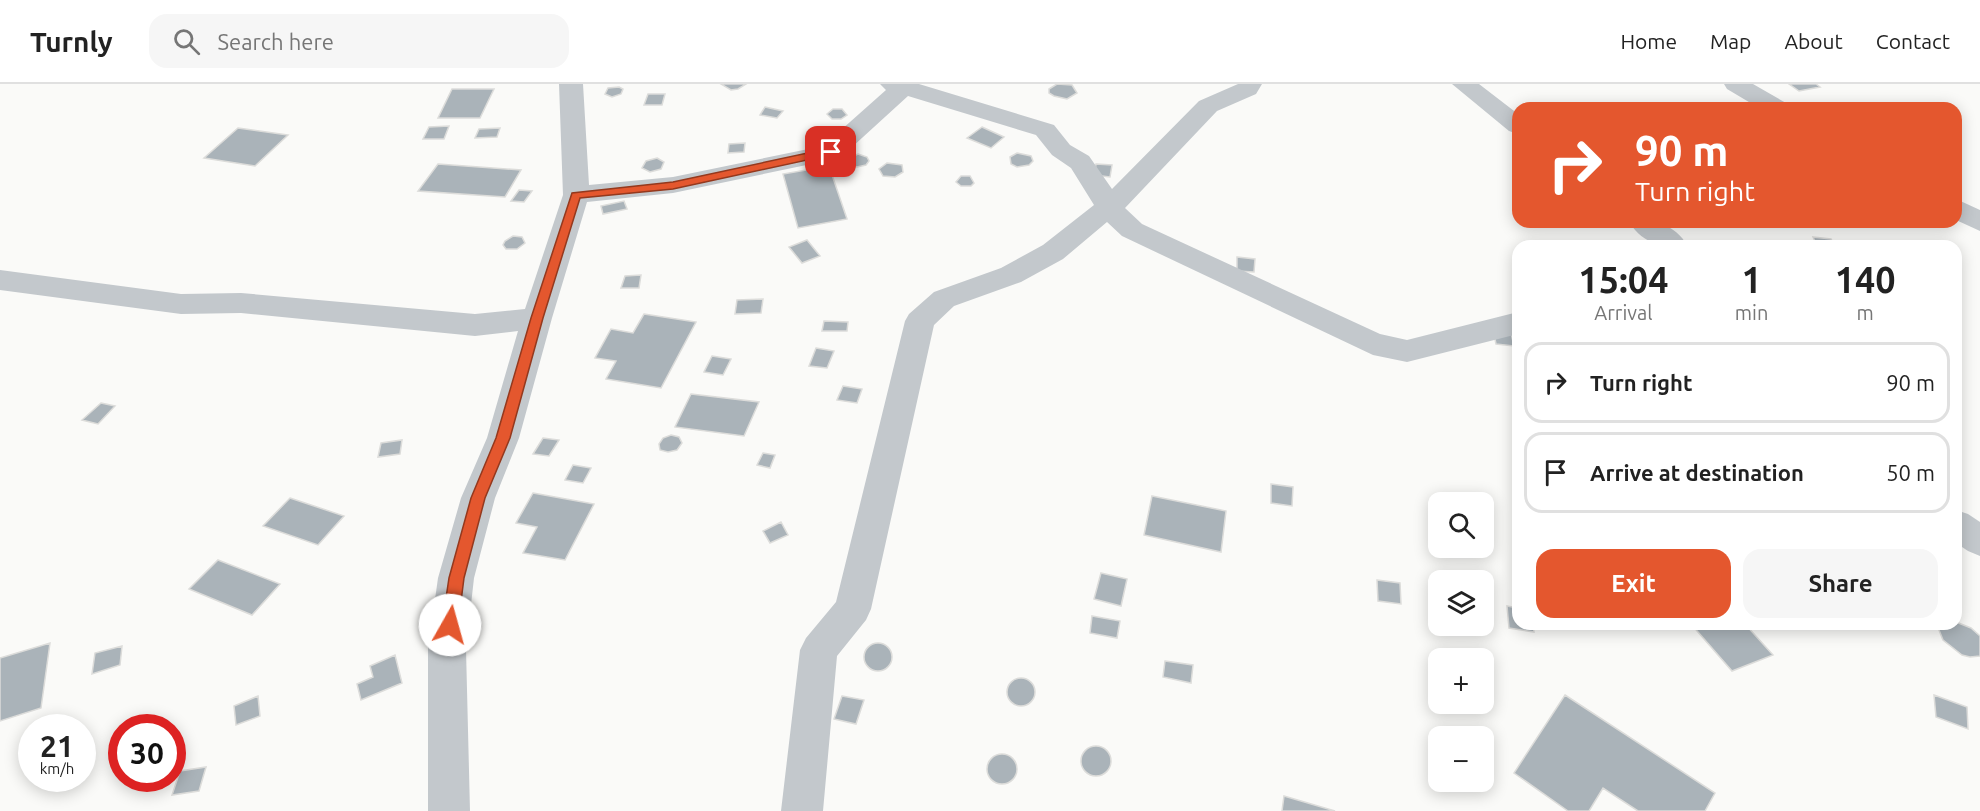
<!DOCTYPE html>
<html lang="en">
<head>
<meta charset="utf-8">
<style>
  body { margin:0; font-family:Ubuntu,sans-serif; background:#f6f6f6; color:#222; height:100vh; display:flex; flex-direction:column; font-size:22px; white-space:nowrap }
  * { box-sizing:border-box; margin:0 }
  p { font-size:20px; color:#767676 }
  .icon { flex:none; width:33px; height:33px; fill:none; stroke:currentColor; stroke-width:2; stroke-linecap:round; stroke-linejoin:round }
  .map { position:relative; flex:1; overflow:hidden }
  .side { position:absolute; left:1512px; top:156px; width:450px; height:390px; display:flex; flex-direction:column; background:#fff; border-radius:18px; box-shadow:0 3px 15px #0003 }
  .side>* { flex:none }
  .banner { position:absolute; left:1512px; top:18px; width:450px; height:126px; border-radius:18px; box-shadow:0 3px 15px #0003; background:#e4572e; color:#fff; overflow:hidden }
  .controls { position:absolute; left:1428px; top:408px; display:grid; gap:12px }
  .controls a { display:grid; place-items:center; width:66px; height:66px; border-radius:12px; background:#fff; box-shadow:0 3px 15px #0003; font-size:30px }
  .speed { position:absolute; left:18px; top:630px; display:flex; gap:12px; font-size:30px; font-weight:700; text-align:center }
  .speed>* { display:grid; place-content:center; width:78px; height:78px; border-radius:50%; background:#fff; box-shadow:0 3px 15px #0003; line-height:1 }
  .speed small { font-size:15px; font-weight:400 }
  .speed .limit { border:9px solid #d22; background:#fff; color:#111 }
  .pin { position:absolute; display:grid; place-items:center; width:51px; height:51px; color:#fff; margin:-26px; border-radius:12px; box-shadow:0 3px 9px #0006 }
  .me { position:absolute; width:66px; margin:-33px; rotate:7deg; stroke-linejoin:round; filter:drop-shadow(0 0 4px #0008) }
  .turn { display:flex; align-items:center; gap:21px; height:126px; padding:0 24px; font-size:27px }
  .turn .icon { width:78px; height:78px; stroke-width:2.5 }
  .turn b { display:block; font-size:42px; line-height:51px }
  .eta { display:flex; justify-content:space-evenly; align-items:center; height:102px; text-align:center }
  .eta b { font-size:36px; font-weight:700; line-height:42px }
  .action { display:flex; gap:12px; margin-top:auto; padding:12px 24px }
  .action a { flex:1; height:69px; border-radius:18px; background:#e4572e; color:#fff; font-size:24px; font-weight:700; line-height:69px; text-align:center }
  .action a+a { background:#f6f6f6; color:#222 }
  ul { padding:0; list-style:none }
  li { display:flex; align-items:center; gap:18px; height:81px; margin:0 12px 9px; padding:0 12px; border:3px solid #e0e0e0; border-radius:18px }
  li div { flex:1 }
  li b { display:block; font-size:22px }
  li em { font-style:normal }
  header { display:flex; align-items:center; gap:36px; box-sizing:border-box; height:84px; padding:0 30px; background:#fff; border-bottom:2px solid #e0e0e0 }
  header strong { font-size:28px }
  nav { display:flex; gap:33px; margin-inline-start:auto; font-size:21px }
  .search { width:420px; height:54px; background:#f6f6f6; display:flex; align-items:center; gap:15px; box-sizing:border-box; padding:0 21px; border-radius:18px; color:#767676; font-size:22px }
  .map>svg:first-child { display:block }
  .building { fill:#aab3b9; stroke:#dcdcda; stroke-width:1.5 }
  .lines { fill:none; stroke-linecap:round; stroke-linejoin:round }
  .minor { fill:#c3c8cc; fill-rule:evenodd }
  .route { fill:#e4572e; stroke:#94391e; stroke-width:1.5 }
</style>
</head>
<body>
<header>
<strong>Turnly</strong>
<div class="search"><svg class="icon" aria-label="search" viewBox="0 0 24 24"><circle cx="10" cy="10" r="6"/><path d="M15 15l6 6"/></svg>Search here</div>
<nav><a>Home</a><a>Map</a><a>About</a><a>Contact</a></nav>
</header>
<div class="map">
<svg width="1980" height="727" viewBox="0 0 1980 727">
  <rect width="100%" height="100%" fill="#fafaf8"/>
  <path class="building" d="M721,0H746L738,5L731,6Z
    M1057,0L1072,1L1077,9L1067,15L1054,12L1049,9V5Z
    M1789,0H1816L1820,3L1799,7Z
    M619,3L623,5L621,10L612,13L605,10L608,4Z
    M452,5H494L480,34H438Z
    M648,10H665L662,21H644Z
    M765,23L783,27L777,34L760,31Z
    M833,25H842L847,31L841,35H832L827,30Z
    M449,42L444,55H423L429,43Z
    M982,43L1004,53L991,64L967,54Z
    M238,44L288,51L255,82L204,74Z
    M500,44L497,53L475,54L479,45Z
    M745,59L744,68L728,69L729,60Z
    M1017,69L1031,72L1033,77L1029,81L1017,83L1011,80L1010,73Z
    M858,70L867,73L869,77L866,81L857,83L848,80L849,74Z
    M657,74L664,78L661,85L650,88L642,84L646,77Z
    M887,79L902,81L903,88L895,93L883,92L879,85Z
    M438,80L521,86L505,113L418,107Z
    M1096,80L1112,81L1110,93L1094,91Z
    M829,82L847,135L798,144L783,90Z
    M961,92H970L974,99L971,102H961L956,98Z
    M519,106L532,107L524,118L511,117Z
    M624,117L627,125L603,130L601,122Z
    M513,152L522,153L525,159L517,165H506L503,161L505,157Z
    M1813,153L1831,155L1835,162H1817Z
    M807,156L820,172L802,179L789,163Z
    M1237,173L1255,175L1254,188L1237,187Z
    M641,191L639,204H621L625,192Z
    M763,215L761,229L735,230L737,216Z
    M644,230L696,238L661,304L606,295L616,277L595,274L611,245L633,249Z
    M824,237L848,238L847,247H822Z
    M1493,246L1511,249L1514,262L1496,260Z
    M816,264L834,267L827,284L809,282Z
    M712,272L731,275L723,291L704,288Z
    M843,302L862,305L857,319L837,316Z
    M691,310L759,318L744,352L675,343Z
    M101,319L115,322L98,340L82,336Z
    M671,351L679,353L682,359L677,366L668,368L660,366L659,360L663,354Z
    M543,354L559,356L549,372L533,370Z
    M402,356L400,370L378,373L381,359Z
    M763,369L775,371L770,384L757,381Z
    M573,381L591,384L583,399L565,396Z
    M1271,400L1293,403L1292,422L1271,419Z
    M533,409L594,420L565,476L523,469L537,443L516,439Z
    M1152,412L1226,427L1221,468L1144,451Z
    M290,414L344,432L318,461L263,442Z
    M781,438L788,451L770,459L763,447Z
    M218,476L280,500L252,531L189,505Z
    M1101,489L1127,495L1121,522L1094,515Z
    M1377,496L1400,499L1401,520L1378,517Z
    M1507,522L1518,524V540H1533L1534,548L1509,544Z
    M1092,532L1120,537L1117,554L1090,549Z
    M1956,538L1971,544L1980,552V572L1970,573L1962,571L1943,556L1939,546L1941,541L1956,540Z
    M1691,540H1745L1773,571L1732,587Z
    M50,559L41,624L0,637V574Z
    M864 573a14 14 0 1 1 28 0a14 14 0 1 1-28 0Z
    M122,562L120,581L92,590L95,569Z
    M395,571L402,599L361,616L357,600L373,593L370,582Z
    M1165,577L1193,581L1191,599L1163,593Z
    M1007 608a14 14 0 1 1 28 0a14 14 0 1 1-28 0Z
    M1565,611L1715,709L1705,727H1638L1603,704L1589,727H1568L1514,689Z
    M1934,611L1967,623L1968,645L1936,633Z
    M258,612L260,632L236,641L234,622Z
    M842,612L864,616L856,640L834,635Z
    M1081 677a15 15 0 1 1 30 0a15 15 0 1 1-30 0Z
    M987 685a15 15 0 1 1 30 0a15 15 0 1 1-30 0Z
    M206,683L199,707L172,711L180,687Z
    M1284,712L1335,727H1282Z"/>
  <g class="lines">
    <path class="minor" d="M559,0H583L589,101L673,93L823,62L886,6L880,0H919L1054,41L1070,61L1089,72L1112,105L1199,17L1238,0H1262L1256,10L1217,27L1125,124L1142,140L1380,250L1407,256L1518,228V250L1407,278L1373,271L1122,152L1107,138L1063,175L1021,198L954,222L934,241L871,525L866,536L837,572L823,727H781L800,566L806,554L836,518L905,237L909,230L934,208L1001,184L1043,161L1094,121L1071,84L1052,71L1036,51L908,12L840,74L673,109L587,118L552,234L519,354L495,414L474,494L466,565L470,727H428V565L438,494L461,414L487,354L518,247L475,252L241,229L181,230L0,206V186L181,210L241,209L475,230L525,225L563,111Z
      M1452,0H1479L1518,30V50L1509,47Z
      M1724,0H1753L1786,19L1789,24H1759L1727,5Z
      M1956,115L1980,126V147L1956,136Z
      M1629,138C1655,138 1672,137 1688,162C1662,162 1645,162 1629,138Z
      M1956,426L1968,430L1980,438V472L1968,467L1956,459Z"/>
  </g>
  <path class="route" d="M831,64L835,65V70L673,105L580,114L543,234L510,354L485,414L464,494L458,541L455,546L450,548L445,546L442,541L449,494L471,414L496,354L531,234L572,109L673,98Z"/>
</svg>
<div class="controls">
<a><svg class="icon" aria-label="search" viewBox="0 0 24 24"><circle cx="10" cy="10" r="6"/><path d="M15 15l6 6"/></svg></a>
<a><svg class="icon" aria-label="layers" viewBox="0 0 24 24"><path d="M12 4l9 5-9 5-9-5zM3 14l9 5 9-5"/></svg></a>
<a>+</a>
<a>−</a>
</div>
<div class="speed"><div>21<small>km/h</small></div><div class="limit">30</div></div>
<div class="pin" style="left:831px;top:68px;background:#d93025"><svg class="icon" aria-label="arrive" viewBox="0 0 24 24"><path d="M6 21V4h12l-3 4 3 4H6"/></svg></div>
<svg class="me" style="left:450px;top:541px" viewBox="-20 -20 40 40"><circle r="19" fill="#fff"/><path d="M0-13L10 11 0 6-10 11z" fill="#e4572e"/></svg>
<div class="banner">
<div class="turn"><svg class="icon" aria-label="right" viewBox="0 0 24 24"><path d="M7 20v-9h11M14 6l5 5-5 5"/></svg><div><b>90 m</b>Turn right</div></div>
</div>
<section class="side">
<div class="eta">
<div><b>15:04</b><p>Arrival</p></div>
<div><b>1</b><p>min</p></div>
<div><b>140</b><p>m</p></div>
</div>
<ul>
<li><svg class="icon" aria-label="right" viewBox="0 0 24 24"><path d="M7 20v-9h11M14 6l5 5-5 5"/></svg><div><b>Turn right</b></div><em>90 m</em></li>
<li><svg class="icon" aria-label="arrive" viewBox="0 0 24 24"><path d="M6 21V4h12l-3 4 3 4H6"/></svg><div><b>Arrive at destination</b></div><em>50 m</em></li>
</ul>
<div class="action"><a>Exit</a><a>Share</a></div>
</section>
</div>
</body>
</html>
